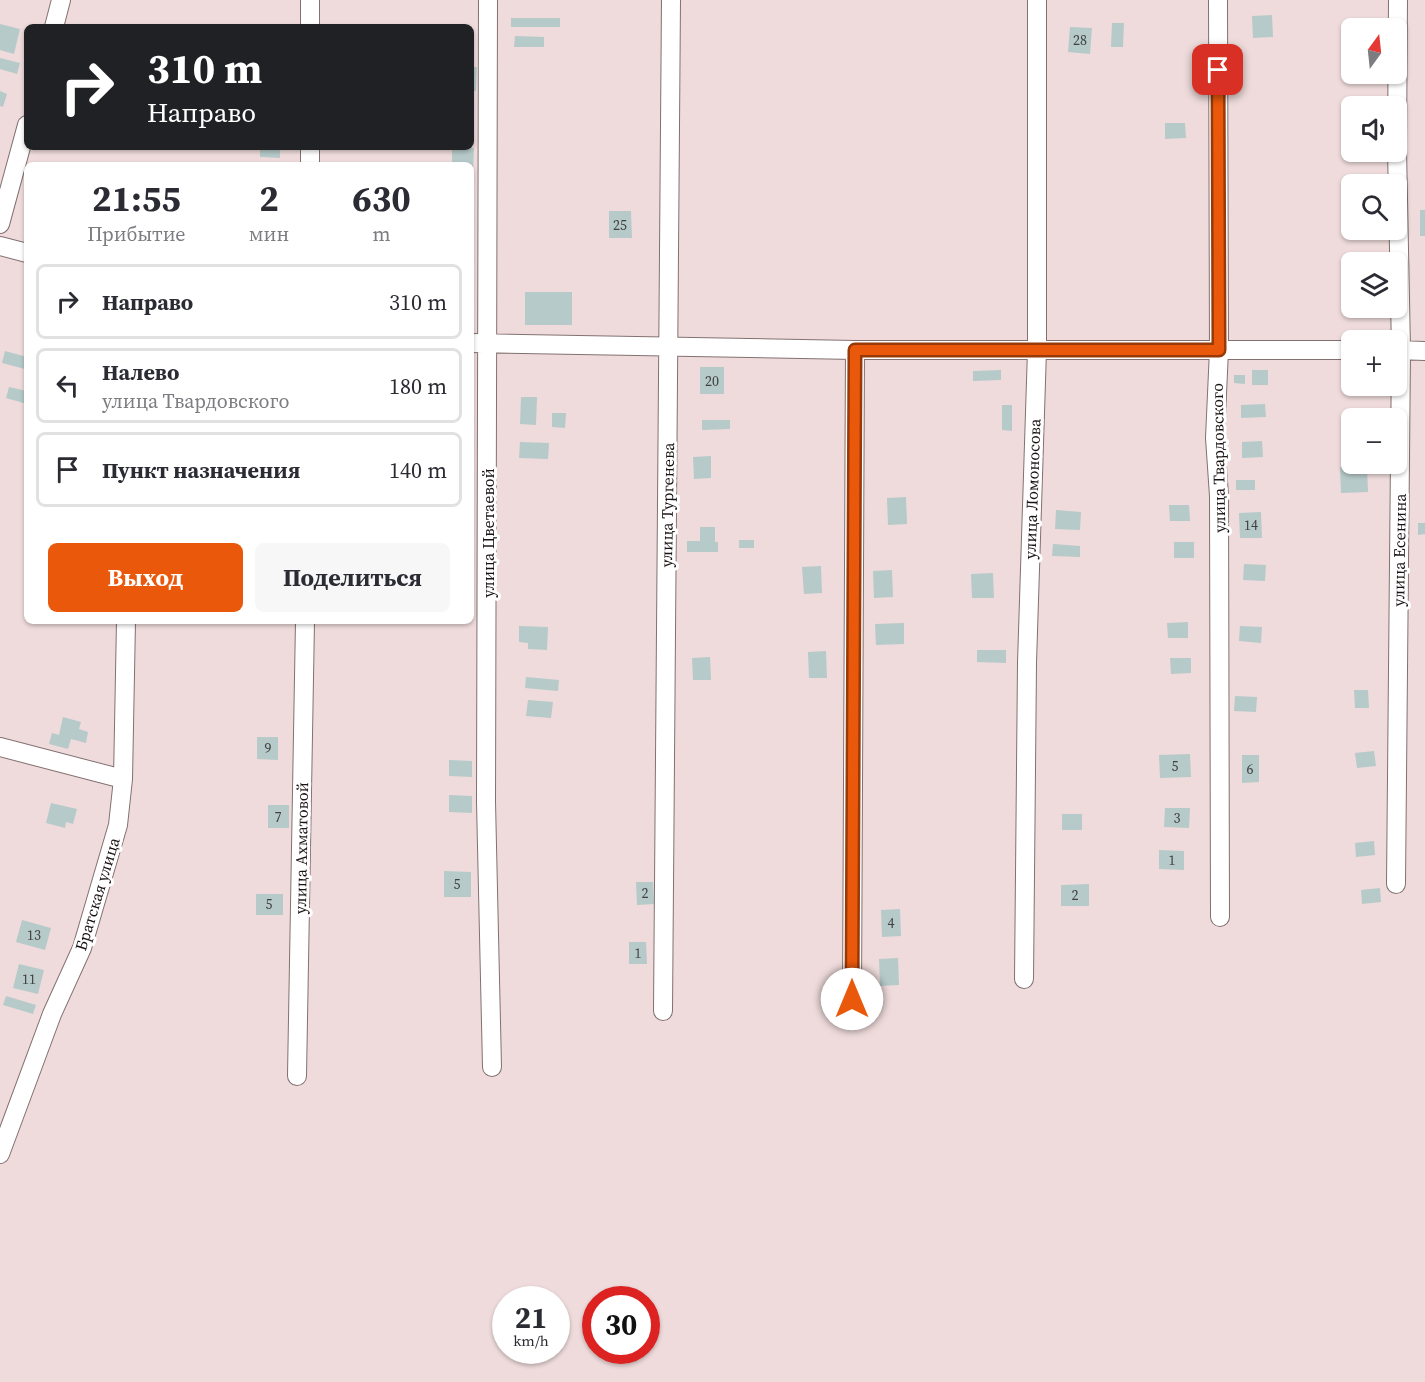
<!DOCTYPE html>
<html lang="ru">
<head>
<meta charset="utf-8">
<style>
  body { margin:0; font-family:"Source Serif 4",serif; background:#f7f7f7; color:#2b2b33; height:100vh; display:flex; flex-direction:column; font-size:22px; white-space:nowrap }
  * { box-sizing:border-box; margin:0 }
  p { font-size:20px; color:#7c7c81 }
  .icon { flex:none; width:33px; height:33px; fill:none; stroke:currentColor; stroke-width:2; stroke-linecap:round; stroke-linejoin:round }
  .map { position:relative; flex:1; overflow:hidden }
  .panel { position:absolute; left:24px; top:162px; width:450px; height:462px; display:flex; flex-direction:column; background:#fff; border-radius:9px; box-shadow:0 2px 4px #0004 }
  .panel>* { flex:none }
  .top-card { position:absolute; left:24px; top:24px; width:450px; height:126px; border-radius:9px; box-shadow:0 2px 4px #0004; background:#202124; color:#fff; overflow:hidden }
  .needle { width:39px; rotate:15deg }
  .controls { position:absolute; left:1341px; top:18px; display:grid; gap:12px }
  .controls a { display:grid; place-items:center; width:66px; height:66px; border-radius:9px; background:#fff; box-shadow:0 2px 4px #0004; font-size:30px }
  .speed { position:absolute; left:492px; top:1286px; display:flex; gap:12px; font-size:30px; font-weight:700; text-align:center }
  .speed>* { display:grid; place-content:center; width:78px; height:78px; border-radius:50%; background:#fff; box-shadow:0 2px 4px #0004; line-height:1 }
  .speed small { font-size:15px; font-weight:400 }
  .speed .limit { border:9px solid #d22; background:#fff; color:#111 }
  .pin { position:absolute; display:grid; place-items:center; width:51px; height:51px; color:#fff; margin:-26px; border-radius:12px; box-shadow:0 3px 9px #0006 }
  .me { position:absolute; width:66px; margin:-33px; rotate:0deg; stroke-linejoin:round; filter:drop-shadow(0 0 4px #0008) }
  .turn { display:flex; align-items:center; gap:21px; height:126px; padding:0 24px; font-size:27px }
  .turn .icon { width:78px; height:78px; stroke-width:2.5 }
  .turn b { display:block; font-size:42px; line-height:51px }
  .eta { display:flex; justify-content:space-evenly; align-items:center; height:102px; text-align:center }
  .eta b { font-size:36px; font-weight:700; line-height:42px }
  .button { display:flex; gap:12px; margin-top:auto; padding:12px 24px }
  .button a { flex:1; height:69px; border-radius:9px; background:#ea580c; color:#fff; font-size:24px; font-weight:700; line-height:69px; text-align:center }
  .button a+a { background:#f7f7f7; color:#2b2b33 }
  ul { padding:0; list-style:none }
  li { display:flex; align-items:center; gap:18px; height:75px; margin:0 12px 9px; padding:0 12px; border:3px solid #e1e1e2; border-radius:9px }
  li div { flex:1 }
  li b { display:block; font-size:22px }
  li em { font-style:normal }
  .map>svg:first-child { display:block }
  .building { fill:#b6cac9 }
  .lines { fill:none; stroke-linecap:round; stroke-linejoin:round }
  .minor-casing { stroke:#837171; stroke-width:20 }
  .minor { stroke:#fff; stroke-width:18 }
  .route-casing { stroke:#983908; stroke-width:15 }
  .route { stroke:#ea580c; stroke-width:10 }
  .labels { text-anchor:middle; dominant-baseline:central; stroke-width:6; stroke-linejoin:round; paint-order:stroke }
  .number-label { font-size:14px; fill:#414140 }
  .street-label { font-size:16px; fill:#1a1313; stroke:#fff }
</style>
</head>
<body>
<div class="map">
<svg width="1425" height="1382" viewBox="0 0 1425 1382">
  <rect width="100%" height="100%" fill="#efdbdb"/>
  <path class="building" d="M1272,15L1273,37L1253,38L1252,16Z
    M511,18H560V27H511Z
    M1352,22H1376V28H1352Z
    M1112,23H1124L1123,47H1111Z
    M0,24L20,29L14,54L0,50Z
    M1070,27L1092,28L1090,54L1068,52Z
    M515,36L544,37V47H514Z
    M0,58L20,63L17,74L0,69Z
    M471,67H477L476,91H471Z
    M0,91L7,94L3,107L0,106Z
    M1165,123H1185L1186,138L1165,139Z
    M260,147H280V158L260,157Z
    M452,147L474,148L473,171H471V165H452Z
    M1420,210H1425V236H1420Z
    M609,211H631L632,238H609Z
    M525,292H572V325H525Z
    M5,351L27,357L25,369L2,363Z
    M700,367H724V394H700Z
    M1001,370V380L973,381V371Z
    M1252,370H1268V385H1252Z
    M1234,375H1245V384L1234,383Z
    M9,387L27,391V404L6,398Z
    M521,397H537L536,425L520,424Z
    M1265,404L1266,417L1241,418V405Z
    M1002,405H1012V431L1002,430Z
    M552,413H566L565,428L552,427Z
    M702,420H730V429L702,430Z
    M1262,441L1263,457L1242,458V442Z
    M520,442L549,443L548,459L519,458Z
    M711,456V478L694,479L693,457Z
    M1367,466L1368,492L1341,493L1340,467Z
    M1236,480H1255V490H1236Z
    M906,497L907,524L888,525L887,498Z
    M1169,505H1189L1190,521H1170Z
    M1056,510L1081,512L1080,530L1055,529Z
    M1261,512L1262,538H1240L1239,513Z
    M1418,523H1425V534L1418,535Z
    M700,527H715V542H718V552H687V541H700Z
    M739,540H754V548H739Z
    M1174,542H1194V558H1174Z
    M1053,544L1080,546V557L1052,556Z
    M1244,564L1266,565L1265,581L1243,580Z
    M821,566L822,593L804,594L802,567Z
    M892,570L893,597L874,598L873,571Z
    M993,573L994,598H972L971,574Z
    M1188,622V638H1168L1167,623Z
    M904,623V644L876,645L875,624Z
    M519,626L548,627L547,650L528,649V643L519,642Z
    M1240,626L1262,627L1261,643L1239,641Z
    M977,650H1006V663L977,662Z
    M826,651L827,678H809L808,652Z
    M710,657L711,680H693L692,658Z
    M1170,658H1191V673L1171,674Z
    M526,677L559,680L558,691L525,688Z
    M1354,690H1368L1369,708H1355Z
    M1235,696L1257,697L1256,712L1234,711Z
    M528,700L553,702L551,718L526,716Z
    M63,717L81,722L79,729L88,732L86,743L71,739L68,749L49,744L52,733L59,735Z
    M257,737H278V760L257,759Z
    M1374,751L1376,766L1357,768L1355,753Z
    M1190,754L1191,777L1160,778L1159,755Z
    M1242,755H1259V782L1242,783Z
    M449,760L472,761V777L449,776Z
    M449,795L472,796V813L449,812Z
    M51,803L77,809L73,824L66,822L65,828L46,823Z
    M268,805H289V828H268Z
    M1165,808H1190L1189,828L1164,827Z
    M1062,814H1082V830H1062Z
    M1374,841L1375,855L1356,857L1355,843Z
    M1159,850L1184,851V870L1159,869Z
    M444,871L471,872V897H444Z
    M636,882H653L654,904L637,905Z
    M1089,884V906H1061V885Z
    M1380,888L1381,902L1362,904L1361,890Z
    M256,894H283V915H256Z
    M900,909L901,936L882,937L881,910Z
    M22,920L51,928L45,950L16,942Z
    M629,942H646L647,964H629Z
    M898,958L899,985L880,986L879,959Z
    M19,964L44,970L38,994L13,988Z
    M6,996L36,1005L33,1014L3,1005Z"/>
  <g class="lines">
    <g class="minor-casing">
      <path id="minor" d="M488,0L486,802L492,1067
        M1218,0L1219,350L1215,438L1219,496L1220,917
        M54,27L61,0
        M310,27V0
        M310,165V147
        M0,224L27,125
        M0,246L27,253
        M471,343L855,350H1352
        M1396,350L1425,351
        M0,747L123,779
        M1396,884L1401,350L1397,148L1398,0
        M1024,979L1027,663L1037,350V0
        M852,999L855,350
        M663,1011L671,0
        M297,1076L305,621
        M0,1154L52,1014L82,948L118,825L123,779L126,621"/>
    </g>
    <use href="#minor" class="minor"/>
  </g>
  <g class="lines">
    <g class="route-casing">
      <path id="route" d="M852,999L855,350H1219L1218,70"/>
    </g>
    <use href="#route" class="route"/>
  </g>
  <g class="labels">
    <g class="number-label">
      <text x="1080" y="40">28</text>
      <text x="620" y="225">25</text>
      <text x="712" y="381">20</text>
      <text x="1251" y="525">14</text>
      <text x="268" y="748">9</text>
      <text x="1175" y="766">5</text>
      <text x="1250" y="769">6</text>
      <text x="278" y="817">7</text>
      <text x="1177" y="818">3</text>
      <text x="1172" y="860">1</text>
      <text x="457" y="884">5</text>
      <text x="645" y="893">2</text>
      <text x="1075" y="895">2</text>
      <text x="269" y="904">5</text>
      <text x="891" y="923">4</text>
      <text x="34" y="935">13</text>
      <text x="638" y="953">1</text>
      <text x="29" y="979">11</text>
    </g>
    <g class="street-label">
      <text transform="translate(1218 458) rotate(-91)">улица Твардовского</text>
      <text transform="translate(1032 489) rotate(-88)">улица Ломоносова</text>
      <text transform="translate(667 505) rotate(-89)">улица Тургенева</text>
      <text transform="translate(488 533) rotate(-90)">улица Цветаевой</text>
      <text transform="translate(1399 550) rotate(-89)">улица Есенина</text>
      <text transform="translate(301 848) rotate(-89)">улица Ахматовой</text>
      <text transform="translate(97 894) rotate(-73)">Братская улица</text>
    </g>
  </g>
</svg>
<div class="controls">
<a><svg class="needle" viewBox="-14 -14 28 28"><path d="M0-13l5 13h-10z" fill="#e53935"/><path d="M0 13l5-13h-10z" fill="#7c7c81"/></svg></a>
<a><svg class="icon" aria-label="sound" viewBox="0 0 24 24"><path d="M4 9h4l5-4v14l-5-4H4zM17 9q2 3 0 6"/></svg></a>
<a><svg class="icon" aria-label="search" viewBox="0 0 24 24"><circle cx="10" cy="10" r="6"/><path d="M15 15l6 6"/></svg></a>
<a><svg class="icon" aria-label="layers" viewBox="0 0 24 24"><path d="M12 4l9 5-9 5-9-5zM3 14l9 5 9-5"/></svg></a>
<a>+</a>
<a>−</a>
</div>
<div class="speed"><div>21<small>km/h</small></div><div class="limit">30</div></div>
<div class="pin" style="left:1218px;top:70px;background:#d93025"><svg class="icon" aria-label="arrive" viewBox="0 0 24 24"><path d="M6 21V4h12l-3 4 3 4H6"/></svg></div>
<svg class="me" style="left:852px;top:999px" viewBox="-20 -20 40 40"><circle r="19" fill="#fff"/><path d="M0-13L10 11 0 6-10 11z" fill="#ea580c"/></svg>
<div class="top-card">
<div class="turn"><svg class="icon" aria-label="right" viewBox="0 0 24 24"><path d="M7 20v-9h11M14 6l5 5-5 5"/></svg><div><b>310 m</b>Направо</div></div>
</div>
<section class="panel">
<div class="eta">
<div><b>21:55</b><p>Прибытие</p></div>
<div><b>2</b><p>мин</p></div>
<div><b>630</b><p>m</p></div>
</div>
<ul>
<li><svg class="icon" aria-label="right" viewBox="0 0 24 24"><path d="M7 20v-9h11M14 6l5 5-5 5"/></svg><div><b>Направо</b></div><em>310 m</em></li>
<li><svg class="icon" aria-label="left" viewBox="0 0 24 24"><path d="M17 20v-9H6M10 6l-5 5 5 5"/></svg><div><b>Налево</b><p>улица Твардовского</p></div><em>180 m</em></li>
<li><svg class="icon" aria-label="arrive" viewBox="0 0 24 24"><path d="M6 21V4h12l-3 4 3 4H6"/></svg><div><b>Пункт назначения</b></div><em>140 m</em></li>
</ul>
<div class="button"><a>Выход</a><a>Поделиться</a></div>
</section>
</div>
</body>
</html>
